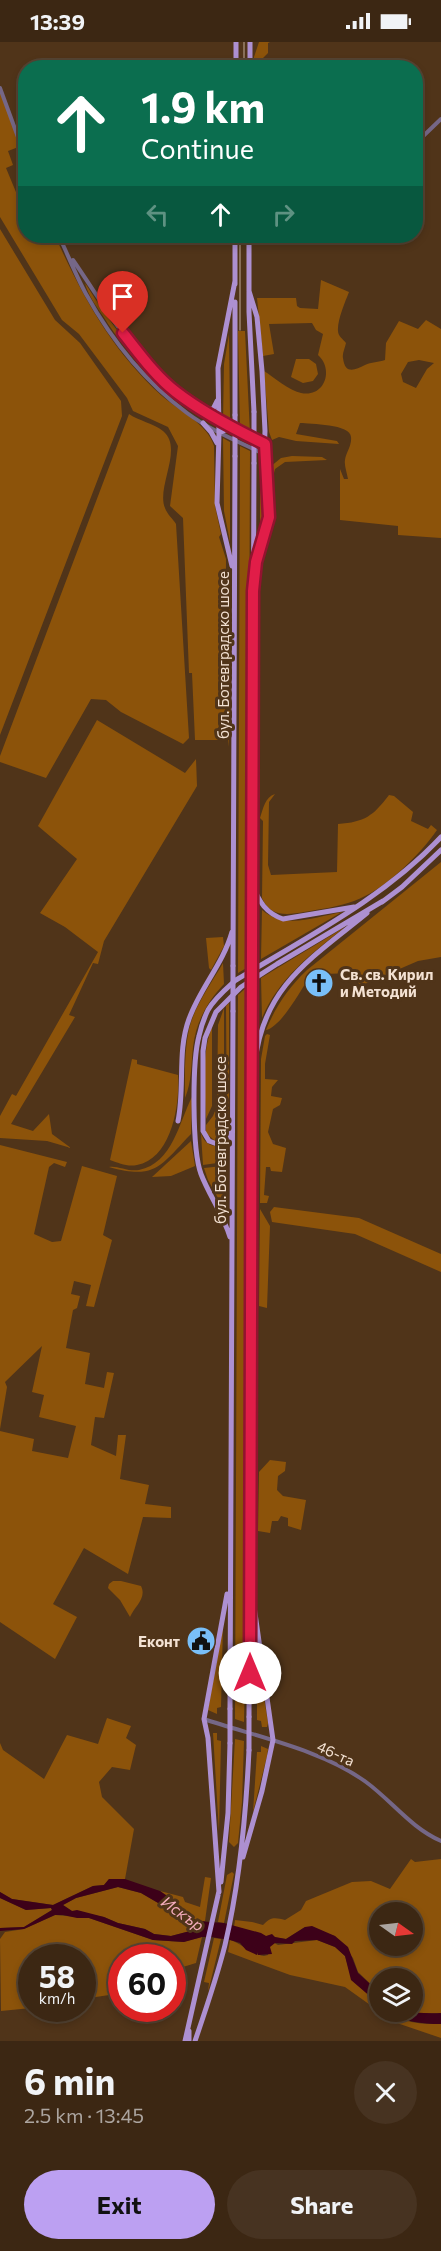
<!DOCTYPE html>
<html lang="en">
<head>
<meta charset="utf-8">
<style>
  body { margin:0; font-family:Commissioner,sans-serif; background:#473321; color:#f1f3f6; height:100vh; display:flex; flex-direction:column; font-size:22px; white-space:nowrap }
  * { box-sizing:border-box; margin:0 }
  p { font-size:20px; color:#aca5a0 }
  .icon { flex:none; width:33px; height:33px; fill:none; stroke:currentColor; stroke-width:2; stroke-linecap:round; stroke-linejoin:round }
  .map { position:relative; height:1999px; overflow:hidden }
  .panel { display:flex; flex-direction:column; background:#3c2713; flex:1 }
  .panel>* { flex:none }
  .hud { position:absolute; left:18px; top:18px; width:405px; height:183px; border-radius:24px; box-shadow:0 3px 9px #0003,0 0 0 2px #543; background:#0b6e4f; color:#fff; overflow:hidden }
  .needle { width:39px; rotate:104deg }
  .fabs { position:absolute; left:369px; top:1860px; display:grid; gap:12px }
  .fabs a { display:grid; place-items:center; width:54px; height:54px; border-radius:50%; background:#3c2713; box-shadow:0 3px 9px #0003,0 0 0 2px #543; font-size:30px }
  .speed { position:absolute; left:18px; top:1902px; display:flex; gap:12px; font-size:30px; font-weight:700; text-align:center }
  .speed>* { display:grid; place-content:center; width:78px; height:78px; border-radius:50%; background:#3c2713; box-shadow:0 3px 9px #0003,0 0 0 2px #543; line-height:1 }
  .speed small { font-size:15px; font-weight:400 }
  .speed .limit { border:9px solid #d22; background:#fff; color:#111 }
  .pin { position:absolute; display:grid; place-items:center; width:51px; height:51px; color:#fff; margin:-62px -26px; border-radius:50% 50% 50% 0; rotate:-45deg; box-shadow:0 0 6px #0007 }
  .pin .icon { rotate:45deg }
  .me { position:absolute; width:66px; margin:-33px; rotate:0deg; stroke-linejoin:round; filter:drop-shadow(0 0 4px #0008) }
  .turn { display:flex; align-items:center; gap:21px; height:126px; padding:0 24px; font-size:27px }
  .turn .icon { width:78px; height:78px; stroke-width:2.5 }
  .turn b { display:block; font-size:42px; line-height:51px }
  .lanes { display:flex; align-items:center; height:57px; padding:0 24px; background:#0003; justify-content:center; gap:30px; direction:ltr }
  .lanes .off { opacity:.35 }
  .round { display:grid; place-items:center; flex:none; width:63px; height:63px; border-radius:32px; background:#473321 }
  .headline { display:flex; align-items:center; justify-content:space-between; height:102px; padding:0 24px }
  h1 { font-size:36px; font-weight:700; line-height:45px }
  .action { display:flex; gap:12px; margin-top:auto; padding:12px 24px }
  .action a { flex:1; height:69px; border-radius:36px; background:#bca0f2; color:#111; font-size:24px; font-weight:700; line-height:69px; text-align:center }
  .action a+a { background:#473321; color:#f1f3f6 }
  .status { display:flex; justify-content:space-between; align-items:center; height:42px; padding:0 30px; background:#3c2713; direction:ltr }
  .status svg { height:16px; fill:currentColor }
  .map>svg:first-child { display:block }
  .green { fill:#8c530a; fill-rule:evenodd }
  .water { fill:#3d0119; fill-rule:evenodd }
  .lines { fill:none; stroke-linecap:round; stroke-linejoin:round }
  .tertiary { stroke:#756787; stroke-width:4 }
  .primary { stroke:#ad90d1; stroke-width:5 }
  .tram { stroke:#9a826d; stroke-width:1.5 }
  .primary-bridge { stroke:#ad90d1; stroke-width:5 }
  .route-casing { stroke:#92132f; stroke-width:15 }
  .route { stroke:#e11d48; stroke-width:10 }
  .labels { text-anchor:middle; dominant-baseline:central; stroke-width:6; stroke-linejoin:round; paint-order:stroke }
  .street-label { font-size:15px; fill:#f3e1d2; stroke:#503419 }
  .poi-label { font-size:15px; font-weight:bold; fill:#f3e1d2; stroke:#503419; text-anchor:start }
  .water-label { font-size:16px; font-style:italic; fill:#f4acbc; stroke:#503419 }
</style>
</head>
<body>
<div class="status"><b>13:39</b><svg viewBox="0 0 49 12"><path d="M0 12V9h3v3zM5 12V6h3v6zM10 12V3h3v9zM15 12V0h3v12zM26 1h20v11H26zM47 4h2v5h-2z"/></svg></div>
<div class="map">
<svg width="441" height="1999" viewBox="0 0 441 1999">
  <rect width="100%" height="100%" fill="#503419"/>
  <path class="green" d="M259,0H270L268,1V11L262,17L259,25H254V15Z
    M104,16V25H74L76,18Z
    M0,46L21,104L8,109L13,123L6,126L23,167L25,166L26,194H55C83,255 111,308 162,354C179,369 208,382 214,404L215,464L221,492L219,495L226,517L225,698H195L192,631H189L183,476L170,464L178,404L168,385L133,369L127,356L79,292L62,278L0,175Z
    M0,187L55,278L80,301L121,359L122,374L0,693Z
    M321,238L349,250C345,260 337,279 338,289C338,294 343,297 346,301C345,306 342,312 343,316C345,333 355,328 365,323C371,320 379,320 385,318L386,301L399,279L418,287L426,278L441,287V496L398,493V484L340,478V427L344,437H348C347,431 344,423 345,418C346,410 352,404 351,395C351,382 310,382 300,381L296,392L337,399L339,402L296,399L279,395L272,398L269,390L264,329C275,336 288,348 301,351C325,356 334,327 318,313L323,292L316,288L312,281L269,282L274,312L263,314L257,256H296L297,264L300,266L318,267ZM419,318L434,321L427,327L416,346L403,340L401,332L408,320Z
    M85,241C121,298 156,342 213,379L216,384C170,356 132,320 103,274C96,264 88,253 85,241Z
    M238,289H245L250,391L240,387Z
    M229,292L230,373V381L223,378L224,322Z
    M296,317H309L316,322L318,332L313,339L303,341L291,335Z
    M129,372C139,379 153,381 163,389C184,406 156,445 165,466C167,472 173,477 176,482L189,696L183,702L121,670L106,658L91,657L46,736L0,720V714Z
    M223,396L230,400V500L224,469Z
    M240,404L250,409L248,913V925L238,931Z
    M292,414L322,415L327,418L285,420L275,427L273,435L274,474L269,500L266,499L271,473L270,425L281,416Z
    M260,415L263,416C264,446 269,474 260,503Z
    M229,523L231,678L228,705Z
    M258,569H260V755L257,760Z
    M97,678L185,731L196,717L197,744L104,899L98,922L93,921L69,973L75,975L11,1082L33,1089L49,1072L52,1092L71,1106L47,1099L0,1096V1074L12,1052L16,1054L98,910L65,885L40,871L77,817L38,784Z
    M275,752L269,760L268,823L271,833L337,830L338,782C365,780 373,774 389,753L394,754L413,770L411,779L428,787L431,783L437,788C420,813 383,849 354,859C338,865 321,867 304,870C287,873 270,875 262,856L263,779L260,776C263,767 265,755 275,752Z
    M441,820V915L418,919L360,944L354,931L323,932L313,936L310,934C301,948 281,985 266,988C276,964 288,946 307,928Z
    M262,868C285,888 315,875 342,870L261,917Z
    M345,885C311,912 279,936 262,976L261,936Z
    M223,895L224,904L211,928L209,926L206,896Z
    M223,921L224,942C207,960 196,980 193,1005C191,1023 192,1039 185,1056C185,1033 184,1010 189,987C195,963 211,942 223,921Z
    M247,945L245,1635L244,1680L235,1677L238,953Z
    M229,961V1090L227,1095L226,964Z
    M224,966V1098L215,1099L206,1091V1083L213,1074L217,1064L218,983Z
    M212,985V1064L206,1077C205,1047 201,1013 212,985Z
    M267,992L270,993L265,1022V1037L278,1038L272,1045L271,1054L282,1056L280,1063L273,1067L268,1090L273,1102L286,1106L282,1130L271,1129L270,1125H266L264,1153L269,1154L267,1161H260L261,1017L265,994Z
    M132,1017L137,1018V1022L178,1033C180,1062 172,1116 137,1123C127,1125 119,1121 110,1118Z
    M192,1055L191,1092C160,1124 156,1138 109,1125C116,1123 129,1130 139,1128C173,1121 179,1080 192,1055Z
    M201,1091C204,1102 213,1106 223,1103L224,1120L203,1123Z
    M191,1099L195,1124L171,1134L152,1135Z
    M0,1103L67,1120L65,1125L54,1121L49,1125L34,1192L52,1200L61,1199L82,1124L117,1134L103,1193L112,1198L94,1265L86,1264L91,1243L74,1239L71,1252L80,1254L77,1266L73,1268L66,1306L90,1311L85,1342L104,1346L107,1330L114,1331L104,1376L95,1375L91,1403L116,1414L118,1393H126L120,1437L149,1443L145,1462L171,1465V1476L143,1475L128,1532L84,1506L53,1562L77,1575L55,1617L0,1580V1389L34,1397L32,1409L68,1416L76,1384L39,1375L44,1353L32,1350L42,1304L5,1340L7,1345L0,1387Z
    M223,1124V1165L208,1138L204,1126Z
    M274,1165L359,1176L441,1212V1230L355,1192L272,1180L270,1170Z
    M260,1167L270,1184L267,1266L259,1264Z
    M256,1242L258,1245L256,1384H255Z
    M270,1418L286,1420L285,1429L278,1434L277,1448L283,1454L306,1458L301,1488L288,1484V1476L281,1474L278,1479H272L270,1491L258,1489L259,1430Z
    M113,1539H121L141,1544C147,1556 135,1564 130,1575L120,1558L108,1546L109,1542Z
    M223,1582L221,1665L217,1666V1672L208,1668Z
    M257,1611L268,1681L267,1685H262L261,1679L257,1678Z
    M107,1676L131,1684L126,1696L136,1703L130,1728L112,1725L99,1740L102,1755L134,1787L125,1837H109L104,1843L93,1844L53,1863L12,1857L0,1850V1701L3,1708L44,1737L67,1693L98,1702Z
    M213,1691H217V1698L221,1699L219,1790Z
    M235,1697L244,1699L242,1760L238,1801L234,1805L229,1800Z
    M261,1704L268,1707L267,1714L253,1770L257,1710H261Z
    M411,1817L415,1820L441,1817V1971L418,1972L410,1970H412V1936H380L379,1950L358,1930L353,1916L335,1894L305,1885L286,1897L266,1894L234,1885L235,1878L252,1880L263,1883C270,1875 275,1875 285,1878L301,1868L306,1859L352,1840L371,1839L390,1847ZM380,1870H412V1904H380Z
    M232,1830L234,1832L224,1881L218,1880L227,1833Z
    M205,1835L211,1836L205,1879C191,1880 186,1870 177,1861C172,1857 166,1853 160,1849L183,1855L185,1860L200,1865Z
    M118,1845L141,1851L165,1865L173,1874L194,1888L171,1894L154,1892L145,1887L118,1881L104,1875L72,1869L63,1863L76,1856Z
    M0,1856L26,1868L51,1866L52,1868L24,1885L0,1886Z
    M55,1873L89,1876L153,1898L183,1900L202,1895L196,1921L173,1928L172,1916H122L121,1937L110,1942L109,1953L83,1957L82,1916H32L31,1966L1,1969L0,1897L5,1890L24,1887Z
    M214,1896L221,1897L208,1950L209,1941L204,1940Z
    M230,1898C243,1902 250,1912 264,1914L268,1913L270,1904L274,1901L278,1903L317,1898L335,1905L345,1914L352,1938L379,1962L380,1970C389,1970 393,1974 402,1977C415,1982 427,1982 441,1982V1996L394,1980L345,1945L290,1933L228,1910Z"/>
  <path class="water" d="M109,1837H125L160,1849L174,1859L188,1874L198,1879L224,1881L261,1891L266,1894L272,1892L275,1895L286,1897L305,1885L312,1884L335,1894L348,1905L358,1931L379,1950V1962L351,1938L345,1914L335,1905L317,1898L295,1899L292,1902L275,1901L270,1905L272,1912L258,1913V1910L257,1913L246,1908L240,1901L230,1898L211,1895H202L184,1900L153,1898L89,1876H77L63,1873H55L24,1887L0,1889V1886L24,1885L52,1868L51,1866L26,1868L0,1856V1850L12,1857L53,1863L93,1844L104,1843ZM118,1845L141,1851L165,1865L173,1874L194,1888L171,1894L154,1892L145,1887L118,1881L104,1875L77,1868L72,1869L63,1863L76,1856Z
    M388,1970C406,1969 423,1972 441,1971V1982C421,1982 405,1980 388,1970Z"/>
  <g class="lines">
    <path class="tertiary" d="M0,46L26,117
      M416,101L441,77
      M59,194C68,213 76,234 86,252C111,297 145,340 187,371C210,388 237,399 264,412
      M73,218C104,263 132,313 174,348C201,370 234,386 265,402
      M204,1677C254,1694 323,1708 366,1740C392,1759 411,1786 441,1799"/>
    <path class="primary" d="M236,26V0
      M250,26V0
      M249,194V270L254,370
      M235,242V194
      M249,249L257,275L262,329L265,389L264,413L269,475L256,524
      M203,368L213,367L217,359
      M235,373V260
      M203,381L211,390L217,401
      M219,391L225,388L235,387
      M232,524L217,461L219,391L218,326L235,239
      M253,844C259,860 266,871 283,877L354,865
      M382,860L402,845L441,808
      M252,910L254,421
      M233,924L235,414
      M255,1021C263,944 312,916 367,871
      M178,1079C185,1045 177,1009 189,977C200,946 223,922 232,890
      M231,1090L226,1099L217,1102L209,1099L203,1089V1009L205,996L216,970L241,945L277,922L383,859
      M230,1195C223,1172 209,1153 201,1132C192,1108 192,1020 199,994C201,985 204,976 208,968C215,956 226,947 236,938C307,895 384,856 441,795
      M230,1667L233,969
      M249,1675L252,956
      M243,1815L262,1749L273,1698L253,1557
      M221,1840L228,1771L230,1701
      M219,1850L208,1696L204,1677L227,1552
      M189,1989V1999
      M185,1999L219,1849
      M195,1999C206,1967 217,1935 225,1903C240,1839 246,1773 249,1708"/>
    <path class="tram" d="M244,26V0
      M240,288V194"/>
    <path class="primary-bridge" d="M254,370V421
      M235,373V414
      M252,956V910
      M233,969V924
      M230,1701V1667
      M249,1708V1675"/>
  </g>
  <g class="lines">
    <g class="route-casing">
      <path id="route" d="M123,291C139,311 155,334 176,350C203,371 234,387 265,402L269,475L256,520L253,549L250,1631"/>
    </g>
    <use href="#route" class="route"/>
  </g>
  <defs>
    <g id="church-disc" transform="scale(1.5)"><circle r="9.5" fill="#79bff8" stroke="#503419"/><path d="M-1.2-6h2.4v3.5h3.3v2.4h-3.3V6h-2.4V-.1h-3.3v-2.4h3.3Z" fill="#111"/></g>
    <g id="civic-disc" transform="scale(1.5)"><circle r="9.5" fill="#79bff8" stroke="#503419"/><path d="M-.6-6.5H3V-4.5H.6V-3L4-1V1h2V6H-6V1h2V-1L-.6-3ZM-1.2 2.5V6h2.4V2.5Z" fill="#111"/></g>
  </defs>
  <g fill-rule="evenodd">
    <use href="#church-disc" x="319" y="941"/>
    <use href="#civic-disc" x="201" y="1599"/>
  </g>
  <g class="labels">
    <g class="street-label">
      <text transform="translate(223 613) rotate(-90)">бул. Ботевградско шосе</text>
      <text transform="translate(220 1098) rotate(-90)">бул. Ботевградско шосе</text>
      <text transform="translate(336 1711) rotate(25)">46-та</text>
    </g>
    <g class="poi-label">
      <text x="340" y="932">Св. св. Кирил<tspan x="340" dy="17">и Методий</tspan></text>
      <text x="180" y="1599" text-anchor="end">Еконт</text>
    </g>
    <g class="water-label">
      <text transform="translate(183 1871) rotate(35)">Искър</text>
    </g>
  </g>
</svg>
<div class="fabs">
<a><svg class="needle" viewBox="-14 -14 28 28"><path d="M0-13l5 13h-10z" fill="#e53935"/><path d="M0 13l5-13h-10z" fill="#aca5a0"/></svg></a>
<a><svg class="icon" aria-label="layers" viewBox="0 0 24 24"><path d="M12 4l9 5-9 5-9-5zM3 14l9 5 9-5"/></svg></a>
</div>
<div class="speed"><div>58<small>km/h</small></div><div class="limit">60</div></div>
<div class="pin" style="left:123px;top:291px;background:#d93025"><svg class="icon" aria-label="arrive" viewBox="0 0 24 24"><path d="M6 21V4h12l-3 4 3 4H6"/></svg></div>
<svg class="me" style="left:250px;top:1631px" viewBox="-20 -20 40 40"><circle r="19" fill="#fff"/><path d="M0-13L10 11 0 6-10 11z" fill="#e11d48"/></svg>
<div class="hud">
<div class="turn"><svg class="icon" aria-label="ahead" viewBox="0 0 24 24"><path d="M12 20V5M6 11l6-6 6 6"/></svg><div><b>1.9 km</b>Continue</div></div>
<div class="lanes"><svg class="icon off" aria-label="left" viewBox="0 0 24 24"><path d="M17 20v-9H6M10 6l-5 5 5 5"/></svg><svg class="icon" aria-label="ahead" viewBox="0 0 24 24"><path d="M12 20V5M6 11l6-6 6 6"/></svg><svg class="icon off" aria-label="right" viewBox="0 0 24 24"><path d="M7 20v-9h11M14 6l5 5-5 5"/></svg></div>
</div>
</div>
<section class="panel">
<div class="headline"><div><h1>6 min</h1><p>2.5 km · 13:45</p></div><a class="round"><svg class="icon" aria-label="close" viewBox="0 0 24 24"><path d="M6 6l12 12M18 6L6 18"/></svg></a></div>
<div class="action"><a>Exit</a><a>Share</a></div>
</section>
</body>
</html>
